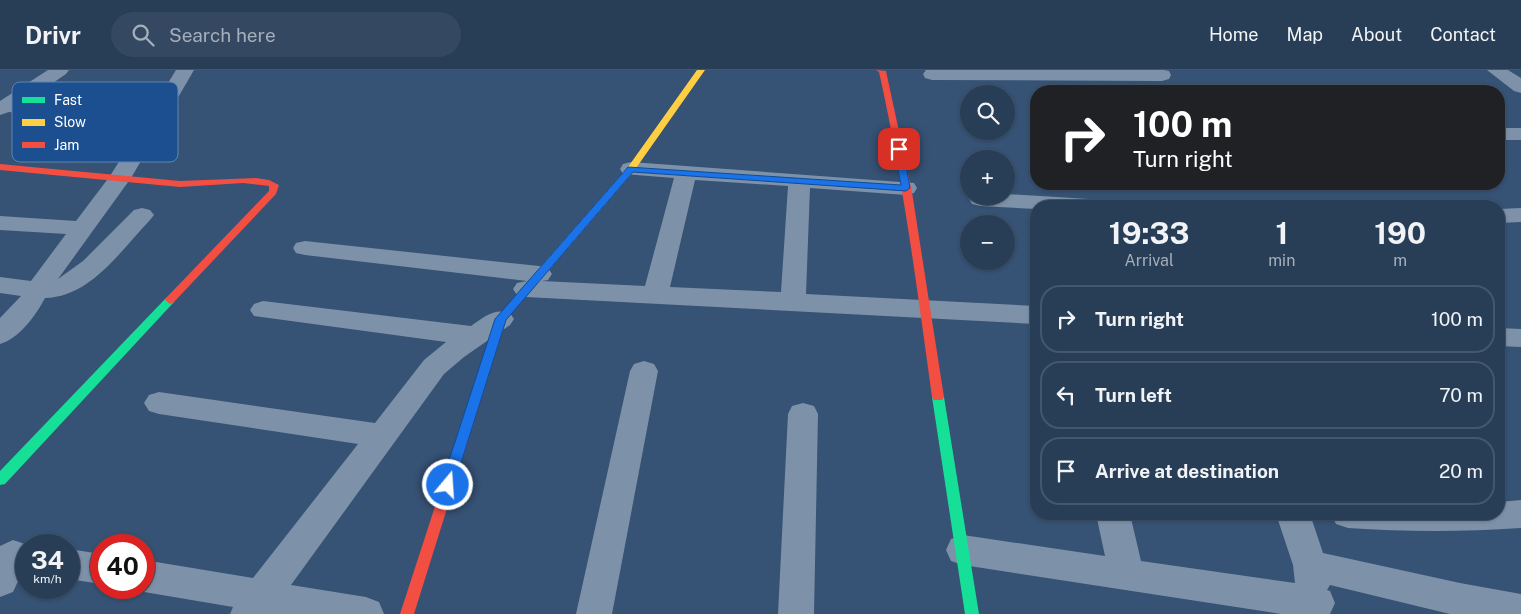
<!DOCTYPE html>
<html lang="en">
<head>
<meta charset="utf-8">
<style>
  body { margin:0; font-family:"Public Sans",sans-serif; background:#344961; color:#f1f3f6; height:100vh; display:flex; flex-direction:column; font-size:19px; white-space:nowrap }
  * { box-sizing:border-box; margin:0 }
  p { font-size:16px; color:#a5aeba }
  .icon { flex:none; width:28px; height:28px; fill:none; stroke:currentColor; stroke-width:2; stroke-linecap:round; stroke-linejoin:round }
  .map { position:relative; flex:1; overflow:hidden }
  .panel { position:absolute; left:1030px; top:130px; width:475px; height:320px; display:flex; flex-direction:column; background:#283e57; border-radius:20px; box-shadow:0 1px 4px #0004,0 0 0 1px #44576d }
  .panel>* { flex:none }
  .guide { position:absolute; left:1030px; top:15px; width:475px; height:105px; border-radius:20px; box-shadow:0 1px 4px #0004,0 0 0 1px #44576d; background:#202124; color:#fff; overflow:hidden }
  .tools { position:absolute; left:960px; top:15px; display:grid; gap:10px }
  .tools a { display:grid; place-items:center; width:55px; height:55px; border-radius:50%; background:#283e57; box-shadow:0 1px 4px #0004,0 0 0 1px #44576d; font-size:25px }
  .speed { position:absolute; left:15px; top:464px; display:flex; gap:10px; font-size:25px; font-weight:700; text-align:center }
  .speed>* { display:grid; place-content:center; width:65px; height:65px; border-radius:50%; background:#283e57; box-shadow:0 1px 4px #0004,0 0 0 1px #44576d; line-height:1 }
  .speed small { font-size:12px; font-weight:400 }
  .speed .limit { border:8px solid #d22; background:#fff; color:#111 }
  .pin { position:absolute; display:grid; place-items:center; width:42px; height:42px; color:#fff; margin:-21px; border-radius:10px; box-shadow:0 2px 8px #0006 }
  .me { position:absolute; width:55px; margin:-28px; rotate:18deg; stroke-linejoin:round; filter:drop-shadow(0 0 4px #0008) }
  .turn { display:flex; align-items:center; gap:18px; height:105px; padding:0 20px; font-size:22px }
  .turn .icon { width:65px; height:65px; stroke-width:2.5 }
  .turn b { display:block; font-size:35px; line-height:42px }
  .eta { display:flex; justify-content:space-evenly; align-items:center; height:85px; text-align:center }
  .eta b { font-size:30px; font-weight:700; line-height:35px }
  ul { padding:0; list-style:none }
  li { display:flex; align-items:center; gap:15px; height:68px; margin:0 10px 8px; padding:0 10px; border:2px solid #44576d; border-radius:20px }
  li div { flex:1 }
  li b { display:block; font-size:19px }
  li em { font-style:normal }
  header { display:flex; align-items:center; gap:30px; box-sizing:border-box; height:70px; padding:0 25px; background:#283e57; border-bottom:1px solid #44576d }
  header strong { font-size:24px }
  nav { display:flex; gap:28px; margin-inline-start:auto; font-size:18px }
  .search { width:350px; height:45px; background:#344961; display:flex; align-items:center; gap:12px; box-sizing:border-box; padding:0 18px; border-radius:28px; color:#a5aeba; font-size:19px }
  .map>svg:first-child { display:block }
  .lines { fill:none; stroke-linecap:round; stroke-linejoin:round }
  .street { fill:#7d92a8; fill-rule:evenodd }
  .fast { fill:#16e098; fill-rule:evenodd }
  .slow { fill:#ffcf43; fill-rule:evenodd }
  .jam { fill:#f24e42; fill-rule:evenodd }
  .route { fill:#1a73e8; stroke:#114b97 }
  .key { fill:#1b4f8f; stroke:#5f84b1; stroke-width:1 }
  .key-label { font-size:14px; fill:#fff }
</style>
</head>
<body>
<header>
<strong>Drivr</strong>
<div class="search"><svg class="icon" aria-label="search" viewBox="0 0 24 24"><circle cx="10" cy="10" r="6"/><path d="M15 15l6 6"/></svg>Search here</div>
<nav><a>Home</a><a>Map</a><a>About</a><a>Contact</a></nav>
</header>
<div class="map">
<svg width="1521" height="544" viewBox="0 0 1521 544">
  <rect width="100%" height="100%" fill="#365274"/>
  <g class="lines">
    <path class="street" d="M48,0H69L66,4L25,32L151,41L176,0H194L131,108L58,209L83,191L134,140L142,138L150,140L154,145L150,150C121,180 91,227 45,228C36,245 19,269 0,274V248L21,226L0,223V207L31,211L66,164L0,160V146L76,151L110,106L144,52L9,42L0,45V31Z
      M926,0H1164L1169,1L1171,5L1169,9L1162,11L932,10L925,8L923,4Z
      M1487,0H1508L1521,8V23L1514,21Z
      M1499,58H1521V70H1499Z
      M631,92L914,113L917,118L914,123L906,125L810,118L806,224L1036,236V254L526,227L517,225L513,219L517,213L527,211L305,185L296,183L293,178L296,173L305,171L539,196L548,198L552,204L548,210L542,211L645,216L674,108L623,104L620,99L623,94ZM695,110L788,116L781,222L670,217Z
      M1006,124L1089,129L1097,131L1100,136H1036V139L980,136L972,134L969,129L971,126H1006Z
      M1521,138V152L1499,153V139Z
      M263,231L471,256C484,247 494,238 510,243L514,249L510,255L464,287L444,304L291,515L366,527L379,532L384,544H230L233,537L144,522L132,518H144V490L253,508L358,374L159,344L149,341L144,333L149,325L159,322L375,353L424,290L446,272L254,246L250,240L254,234Z
      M1499,258L1521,259V277L1499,276Z
      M644,291L654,294L658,301L612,544H576L630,301L634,294Z
      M803,333L814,336L818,344L814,544H778L788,344L792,336Z
      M1521,430V458C1463,462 1406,462 1348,458L1336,454L1331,444H1499V432Z
      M1096,444H1130L1141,491L1295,513L1293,495L1276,444H1310L1323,483L1460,513L1521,524V544H1450L1330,515L1327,520L1330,521L1335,533L1330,544H1281L963,495L951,491L946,480L951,469L963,465L1105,486Z
      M13,470L25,474L26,494L13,522L0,527V476Z
      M69,479L101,484V514L69,509Z"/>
    <path class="fast" d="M170,226L175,230L174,232L5,414L0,415V401L166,228Z
      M938,323L942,324L944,327L979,544H965L932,327L934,324Z"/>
    <path class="slow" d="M697,0H705L634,101L537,214H529L528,212L529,210L628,97Z"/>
    <path class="jam" d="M876,0L886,1L912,122L944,327L942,330H934L932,327C917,218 903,109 879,2Z
      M0,94L180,111L256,108L269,110L279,115L276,124L174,232L170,234L165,230L166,228L269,121V116L243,113L180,117L0,100Z
      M533,209L537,210L538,212L537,214L506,250L414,544H400L496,249L529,210Z"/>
  </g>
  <path class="route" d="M899,76L903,79L910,118L906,121L633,102L506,250L454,415L452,419L448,421L443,419L441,415L495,249L628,97L901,115L894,79Z"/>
  <rect x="12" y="12" width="166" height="80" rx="8" class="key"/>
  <rect x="22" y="27" width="23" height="6" fill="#16e098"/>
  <rect x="22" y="49" width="23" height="7" fill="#ffcf43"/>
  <rect x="22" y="72" width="23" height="6" fill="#f24e42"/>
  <g class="key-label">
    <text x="54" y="35">Fast</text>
    <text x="54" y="57">Slow</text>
    <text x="54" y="80">Jam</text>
  </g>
</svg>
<div class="tools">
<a><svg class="icon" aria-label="search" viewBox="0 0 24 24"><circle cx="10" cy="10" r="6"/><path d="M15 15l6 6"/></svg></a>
<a>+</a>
<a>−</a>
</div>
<div class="speed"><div>34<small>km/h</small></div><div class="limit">40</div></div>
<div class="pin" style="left:899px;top:79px;background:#d93025"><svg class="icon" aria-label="arrive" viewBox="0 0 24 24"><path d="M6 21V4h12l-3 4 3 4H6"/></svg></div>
<svg class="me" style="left:448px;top:415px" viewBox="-20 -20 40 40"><circle r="17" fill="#1a73e8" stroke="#fff" stroke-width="3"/><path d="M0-11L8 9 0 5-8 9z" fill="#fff"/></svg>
<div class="guide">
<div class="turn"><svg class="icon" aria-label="right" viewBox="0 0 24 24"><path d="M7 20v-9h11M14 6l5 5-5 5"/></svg><div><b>100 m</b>Turn right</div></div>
</div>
<section class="panel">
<div class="eta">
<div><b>19:33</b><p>Arrival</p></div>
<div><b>1</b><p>min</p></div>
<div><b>190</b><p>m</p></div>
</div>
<ul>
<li><svg class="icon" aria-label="right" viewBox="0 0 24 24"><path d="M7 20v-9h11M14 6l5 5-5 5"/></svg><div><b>Turn right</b></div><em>100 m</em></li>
<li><svg class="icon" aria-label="left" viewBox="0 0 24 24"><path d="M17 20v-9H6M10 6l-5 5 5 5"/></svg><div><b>Turn left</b></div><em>70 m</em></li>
<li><svg class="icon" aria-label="arrive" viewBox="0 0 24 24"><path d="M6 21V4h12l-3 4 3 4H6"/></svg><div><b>Arrive at destination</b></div><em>20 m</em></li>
</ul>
</section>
</div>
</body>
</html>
